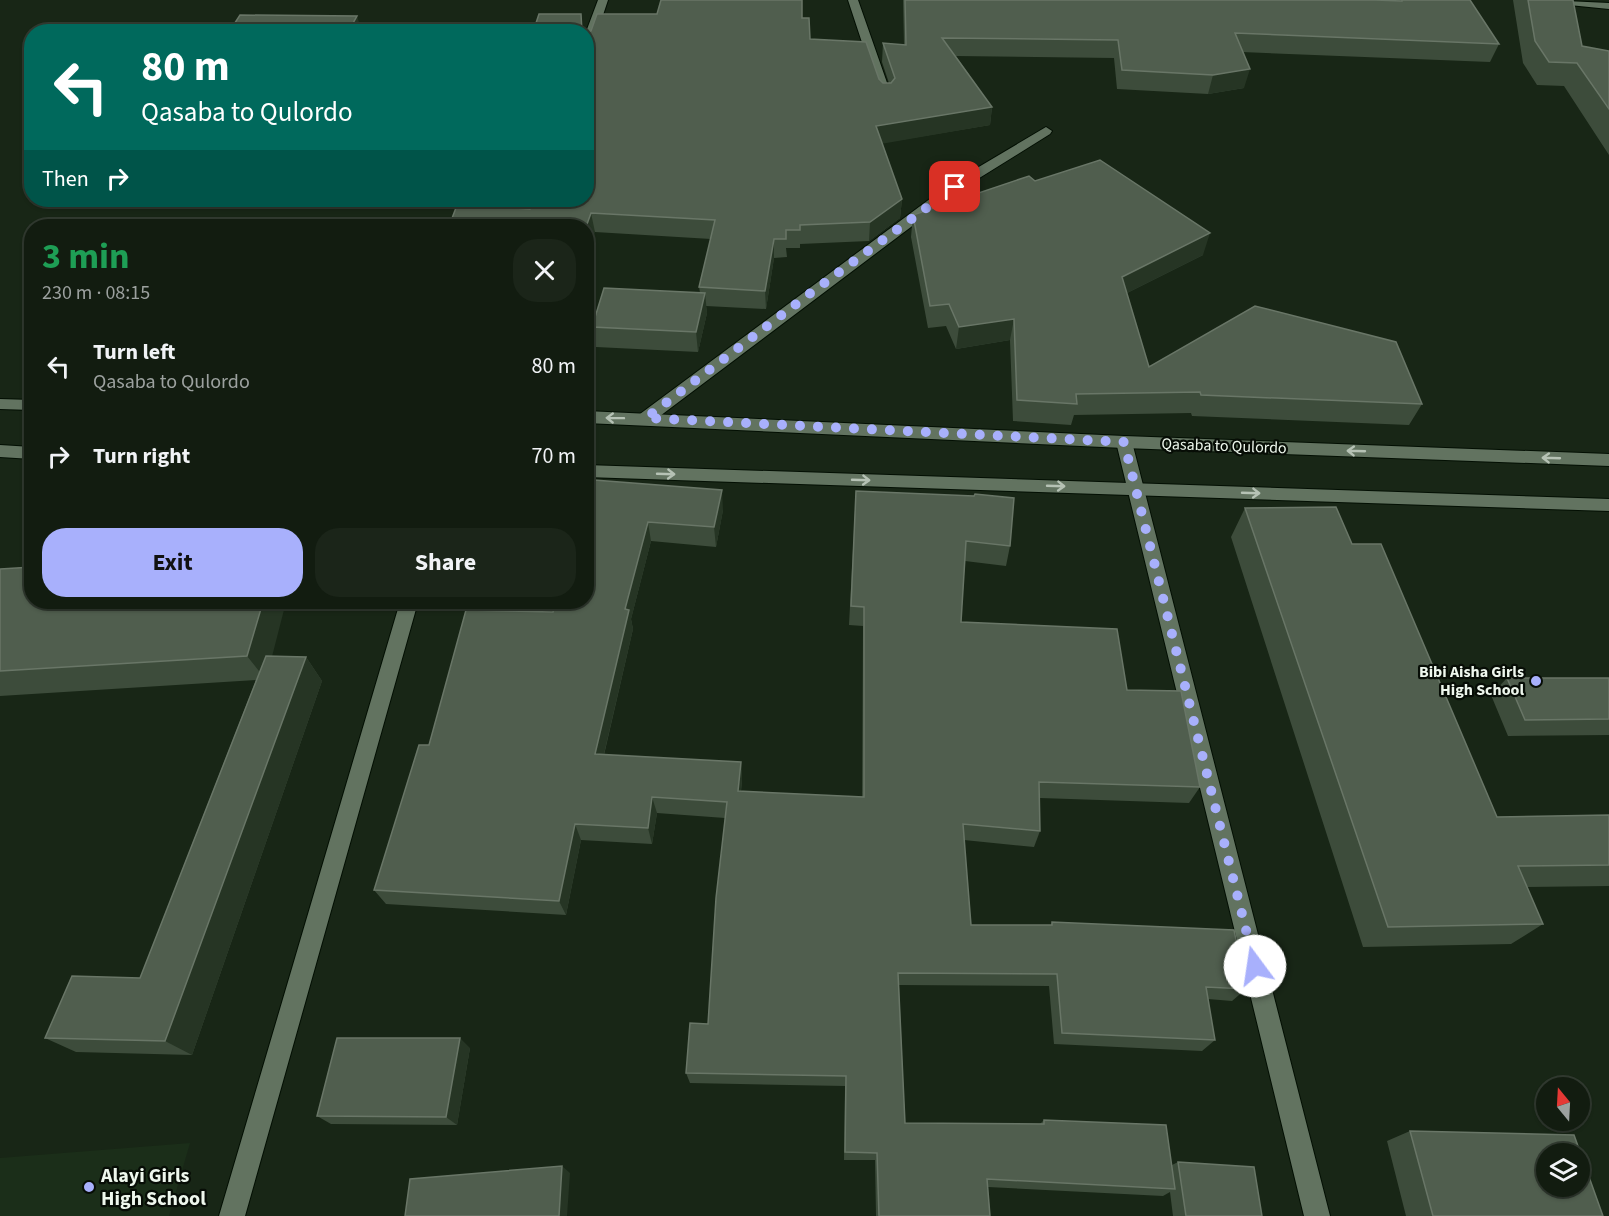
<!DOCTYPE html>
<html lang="en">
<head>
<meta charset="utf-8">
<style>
  body { margin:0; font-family:"Source Sans 3",sans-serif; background:#1b2519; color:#f1f3f6; height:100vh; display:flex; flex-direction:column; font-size:22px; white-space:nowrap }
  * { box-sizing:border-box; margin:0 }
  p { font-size:20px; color:#9ca19f }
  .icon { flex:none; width:33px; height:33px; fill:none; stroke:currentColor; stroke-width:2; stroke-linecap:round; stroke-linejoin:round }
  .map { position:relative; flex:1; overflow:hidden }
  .sheet { position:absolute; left:24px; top:219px; width:570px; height:390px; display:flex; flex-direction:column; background:#121c10; border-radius:24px; box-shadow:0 2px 4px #0004,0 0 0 2px #313a30 }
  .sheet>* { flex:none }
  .top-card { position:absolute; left:24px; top:24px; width:570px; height:183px; border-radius:24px; box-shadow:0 2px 4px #0004,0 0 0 2px #313a30; background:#00695c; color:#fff; overflow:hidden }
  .needle { width:39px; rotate:342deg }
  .buttons { position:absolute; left:1536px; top:1077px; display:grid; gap:12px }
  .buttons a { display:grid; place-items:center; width:54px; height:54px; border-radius:50%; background:#121c10; box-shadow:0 2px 4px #0004,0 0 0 2px #313a30; font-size:30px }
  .pin { position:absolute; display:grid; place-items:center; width:51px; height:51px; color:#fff; margin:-26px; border-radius:12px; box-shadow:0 3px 9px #0006 }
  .me { position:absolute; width:66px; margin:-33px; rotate:346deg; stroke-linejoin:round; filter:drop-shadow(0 0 4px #0008) }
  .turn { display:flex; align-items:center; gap:21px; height:126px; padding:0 18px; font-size:27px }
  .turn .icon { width:78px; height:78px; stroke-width:2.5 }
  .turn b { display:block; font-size:42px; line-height:51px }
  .then { display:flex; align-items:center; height:57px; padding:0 18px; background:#0003; gap:12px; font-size:22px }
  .round { display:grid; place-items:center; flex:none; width:63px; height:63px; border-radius:24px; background:#1b2519 }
  .head { display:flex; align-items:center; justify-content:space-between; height:102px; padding:0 18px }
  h1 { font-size:36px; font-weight:700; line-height:45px; color:#1e9e55 }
  .action { display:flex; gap:12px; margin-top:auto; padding:12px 18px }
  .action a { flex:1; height:69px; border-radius:24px; background:#a8b0fc; color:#111; font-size:24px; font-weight:700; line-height:69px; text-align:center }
  .action a+a { background:#1b2519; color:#f1f3f6 }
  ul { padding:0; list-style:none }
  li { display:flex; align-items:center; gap:18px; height:90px; padding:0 18px }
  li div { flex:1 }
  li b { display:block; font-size:22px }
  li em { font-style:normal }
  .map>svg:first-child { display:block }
  .built { fill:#1b2e19 }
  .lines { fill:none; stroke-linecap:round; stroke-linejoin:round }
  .minor-casing { stroke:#030f03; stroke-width:2 }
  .tertiary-casing { stroke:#030f03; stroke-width:2 }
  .minor { fill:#627360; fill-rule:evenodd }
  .tertiary { fill:#627360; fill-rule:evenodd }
  .wall { fill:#3d4c3b }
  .shaded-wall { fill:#263524 }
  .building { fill:#505e4e; stroke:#697667; stroke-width:1.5; fill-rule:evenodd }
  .oneway { stroke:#b6c2b5 }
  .route { stroke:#a8b0fc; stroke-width:10; stroke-dasharray:0 18 }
  .poi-dot { fill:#a8b0fc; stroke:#070d06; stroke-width:2 }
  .labels { text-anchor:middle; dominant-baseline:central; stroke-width:4.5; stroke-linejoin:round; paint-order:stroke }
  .street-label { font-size:16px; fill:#eef7ed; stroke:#070d06 }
  .poi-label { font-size:16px; font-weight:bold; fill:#eef7ed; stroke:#070d06; text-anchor:end }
  .near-poi-label { font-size:20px; font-weight:bold; fill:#eef7ed; stroke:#070d06; text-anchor:start }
</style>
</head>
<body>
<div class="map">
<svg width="1609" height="1216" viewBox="0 0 1609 1216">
  <rect width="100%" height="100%" fill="#182616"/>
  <path class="built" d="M190,1143L169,1216H0V1158Z"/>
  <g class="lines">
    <g class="minor-casing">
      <path id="minor" d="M598,0H608L592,48L586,51V32Z
        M848,0H858L892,97L890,99H882L880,97Z
        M1544,0L1609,3V9L1549,3Z
        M1046,127L1052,131L1050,134L960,190L652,422H640L638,418L640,414L950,184Z
        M1124,436L1130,438L1132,442L1330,1216H1304L1116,442L1118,438Z
        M400,602H418L245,1216H219Z"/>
    </g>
    <g class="tertiary-casing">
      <path id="tertiary" d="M0,399L32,400V410L0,409Z
        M586,411L1124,436L1609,454V466L1124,448L586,423Z
        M0,445L32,447V459L0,457Z
        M586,465L1609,499V511L586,477Z"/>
    </g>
    <use href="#minor" class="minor"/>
    <use href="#tertiary" class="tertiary"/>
  </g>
  <path class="wall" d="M903,0H1470L1499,44L1490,62L1242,52L1244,88L1208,94L1117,89L1114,58L956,56L992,107L990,125L882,143L902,199L900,218L869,241L800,244V248H786L787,257L774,258L766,309L706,306L707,313L698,352L596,347L592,327L700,293L699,287L711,239L595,232L586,226L459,200H527L525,209H530L802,18L810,39L879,79L883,83H889L882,62L883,43L904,45Z
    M1513,0H1573L1582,46L1609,51V155L1564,86L1537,85L1523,63Z
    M1035,181L1203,255L1127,293L1149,367L1422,404L1409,425L1192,416L1191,413L1074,415L1071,425L1013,421L1010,340L956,349L946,326L928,328L911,237L913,215Z
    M856,491L1010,546L1006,566L965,561L961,622L1127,690L1200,787L1189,803L1040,798V831L1034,847L964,840L971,925H1051L1052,922L1246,989L1232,1001L1208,999L1215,1040L1202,1051L1054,1044L1049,986L899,985L905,1123L1040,1124L1044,1120L1172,1165L1178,1162L1262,1216H1173L1170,1192L1163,1196L988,1187L990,1216H876L875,1160H844L845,1086L690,1083L686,1073L708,1024L725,818L657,813L652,844L581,840L566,915L386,904L374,890L429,745L553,612L586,504L723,510L716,547L651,541L631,619L633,629L604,755L741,762L742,779L741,792L862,797L863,626L849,625Z
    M1245,508L1352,544L1497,817L1609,815V886L1527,887L1543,924L1511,944L1363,947L1231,537Z
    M0,569L272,656L306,657L322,681L192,1055L76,1052L45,1038L140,978L256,680L0,696Z
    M1507,678H1609V735L1508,736L1491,695Z
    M470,1048L457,1125L331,1124L317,1116Z
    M1410,1131L1603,1216H1406L1387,1141Z"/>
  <path class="shaded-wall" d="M357,16L362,32H348Z
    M1250,69L1244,88L1208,94L1213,75Z
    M992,107L990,125L875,145L876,126Z
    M902,199L900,218L869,241L870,222Z
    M517,200H527L519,226L515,208Z
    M591,213L595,232L586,256V227Z
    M1210,233L1203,255L1115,299L1122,277Z
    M774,239V258L766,309L765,291Z
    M705,293L707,313L698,352L696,332Z
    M1014,319L1010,340L956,349L959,327Z
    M722,490L723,510L716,547L714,527Z
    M648,522L651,541L631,619L633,629L600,771L595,754L625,609Z
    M263,602H286L266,680L247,656Z
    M306,657L322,681L192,1055L165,1041Z
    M741,762L742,779L739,808L738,791Z
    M652,797L657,813L652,844L648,828Z
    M575,824L581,840L566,915L559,901Z
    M460,1038L470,1048L457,1125L446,1117Z
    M562,1166L570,1173L567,1216H559Z"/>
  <path class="building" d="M661,0H802V18H809L810,39L866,42L879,79L883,83H891L895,78L883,43L906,45L905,0H1375L1402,1V0H1470L1499,44L1235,33L1250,69L1213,75L1122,70L1118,40L942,38L992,107L876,126L902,199L870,222L800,225V230H786V239H774L765,291L699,287L715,220L591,213L586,227L449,226L459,200H517L515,208L530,209L533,200H586V33L591,31L597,14H657Z
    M1528,0H1573L1582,46L1609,51V109L1577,63L1549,62L1535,41Z
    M539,14H581L582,32H533Z
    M240,15L357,16L348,32H229Z
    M1100,160L1210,233L1122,277L1149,367L1255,306L1396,342L1422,404L1201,395L1200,392L1076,394L1077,404L1017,400L1014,319L959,327L949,304L930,306L913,215L1029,176L1035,181Z
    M310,221V226H273Z
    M604,288L705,293L696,332L592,327Z
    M594,480L722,490L714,527L648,522L625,609L629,610L595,754L741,762L738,791L864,797V607L851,606L856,491L974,496L975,494L1014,498L1010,546L966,541L961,622L1117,629L1127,690L1181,691L1200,787L1039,782L1040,831L963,824L971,925H1052V922L1234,930L1246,989L1206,987L1215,1040L1062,1033L1057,974L898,973L905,1123L1044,1124V1120L1166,1125L1175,1189L987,1179L990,1216H879L877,1153L845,1152L846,1076L686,1073L690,1023L708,1024L716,898L727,802L652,797L648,828L575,824L559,901L374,890L419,745H429L466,610L553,612L556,602H586V504Z
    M1336,507L1352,544H1381L1497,817L1609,815V865L1518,866L1543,924L1388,927L1245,508Z
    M32,567V602H263L247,656L0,671V569Z
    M266,656L306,657L165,1041L45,1038L72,976L140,978Z
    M1507,678H1609V719L1525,720Z
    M337,1038H460L446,1117L317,1116Z
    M1410,1131L1574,1135L1603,1216H1433ZM1546,1154H1580V1186H1546Z
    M1178,1162L1254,1167L1262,1216H1186Z
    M562,1166L559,1216H405L410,1179Z"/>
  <defs><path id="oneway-shaft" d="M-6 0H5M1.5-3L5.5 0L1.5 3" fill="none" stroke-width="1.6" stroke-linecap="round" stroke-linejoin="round" transform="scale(1.5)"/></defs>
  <g class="oneway">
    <use href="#oneway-shaft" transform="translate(615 418) rotate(-179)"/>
    <use href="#oneway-shaft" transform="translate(1356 451) rotate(-178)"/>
    <use href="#oneway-shaft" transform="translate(1551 458) rotate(-178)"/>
    <use href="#oneway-shaft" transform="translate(666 474) rotate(2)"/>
    <use href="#oneway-shaft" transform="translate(861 480) rotate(2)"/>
    <use href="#oneway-shaft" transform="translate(1056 486) rotate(2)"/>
    <use href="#oneway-shaft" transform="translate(1251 493) rotate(2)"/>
  </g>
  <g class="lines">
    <path class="route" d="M955,187L808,295L646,418L1124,442L1255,966"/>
  </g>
  <g class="poi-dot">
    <circle cx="1536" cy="681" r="6"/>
    <circle cx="89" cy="1187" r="6"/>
  </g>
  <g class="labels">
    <g class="street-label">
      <text transform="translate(1224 446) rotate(2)">Qasaba to Qulordo</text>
    </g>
    <g class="poi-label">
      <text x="1524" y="672">Bibi Aisha Girls<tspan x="1524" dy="18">High School</tspan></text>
    </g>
    <g class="near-poi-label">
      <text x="101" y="1176">Alayi Girls<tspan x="101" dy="23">High School</tspan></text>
    </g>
  </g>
</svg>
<div class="buttons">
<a><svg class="needle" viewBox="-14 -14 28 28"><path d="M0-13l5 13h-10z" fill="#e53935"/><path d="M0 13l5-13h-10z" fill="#9ca19f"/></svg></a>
<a><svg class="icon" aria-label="layers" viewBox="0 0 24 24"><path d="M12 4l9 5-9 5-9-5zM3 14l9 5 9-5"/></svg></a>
</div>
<div class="pin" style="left:955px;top:187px;background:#d93025"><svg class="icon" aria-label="arrive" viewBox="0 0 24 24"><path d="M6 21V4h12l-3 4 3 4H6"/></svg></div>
<svg class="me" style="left:1255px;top:966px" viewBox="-20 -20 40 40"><circle r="19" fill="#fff"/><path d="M0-13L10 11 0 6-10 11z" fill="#a8b0fc"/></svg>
<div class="top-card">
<div class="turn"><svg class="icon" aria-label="left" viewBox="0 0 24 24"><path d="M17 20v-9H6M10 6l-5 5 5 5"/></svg><div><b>80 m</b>Qasaba to Qulordo</div></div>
<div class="then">Then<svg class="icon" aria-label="right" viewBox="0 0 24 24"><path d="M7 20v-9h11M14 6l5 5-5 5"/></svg></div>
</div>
<section class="sheet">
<div class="head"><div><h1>3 min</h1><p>230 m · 08:15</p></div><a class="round"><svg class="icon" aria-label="close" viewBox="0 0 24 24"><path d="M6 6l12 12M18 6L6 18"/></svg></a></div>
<ul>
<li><svg class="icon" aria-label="left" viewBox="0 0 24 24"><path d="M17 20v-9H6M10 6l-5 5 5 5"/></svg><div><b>Turn left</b><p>Qasaba to Qulordo</p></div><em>80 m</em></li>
<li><svg class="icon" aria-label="right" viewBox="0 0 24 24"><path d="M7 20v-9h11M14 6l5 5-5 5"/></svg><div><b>Turn right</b></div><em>70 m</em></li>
</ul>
<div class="action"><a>Exit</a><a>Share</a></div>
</section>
</div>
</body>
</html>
